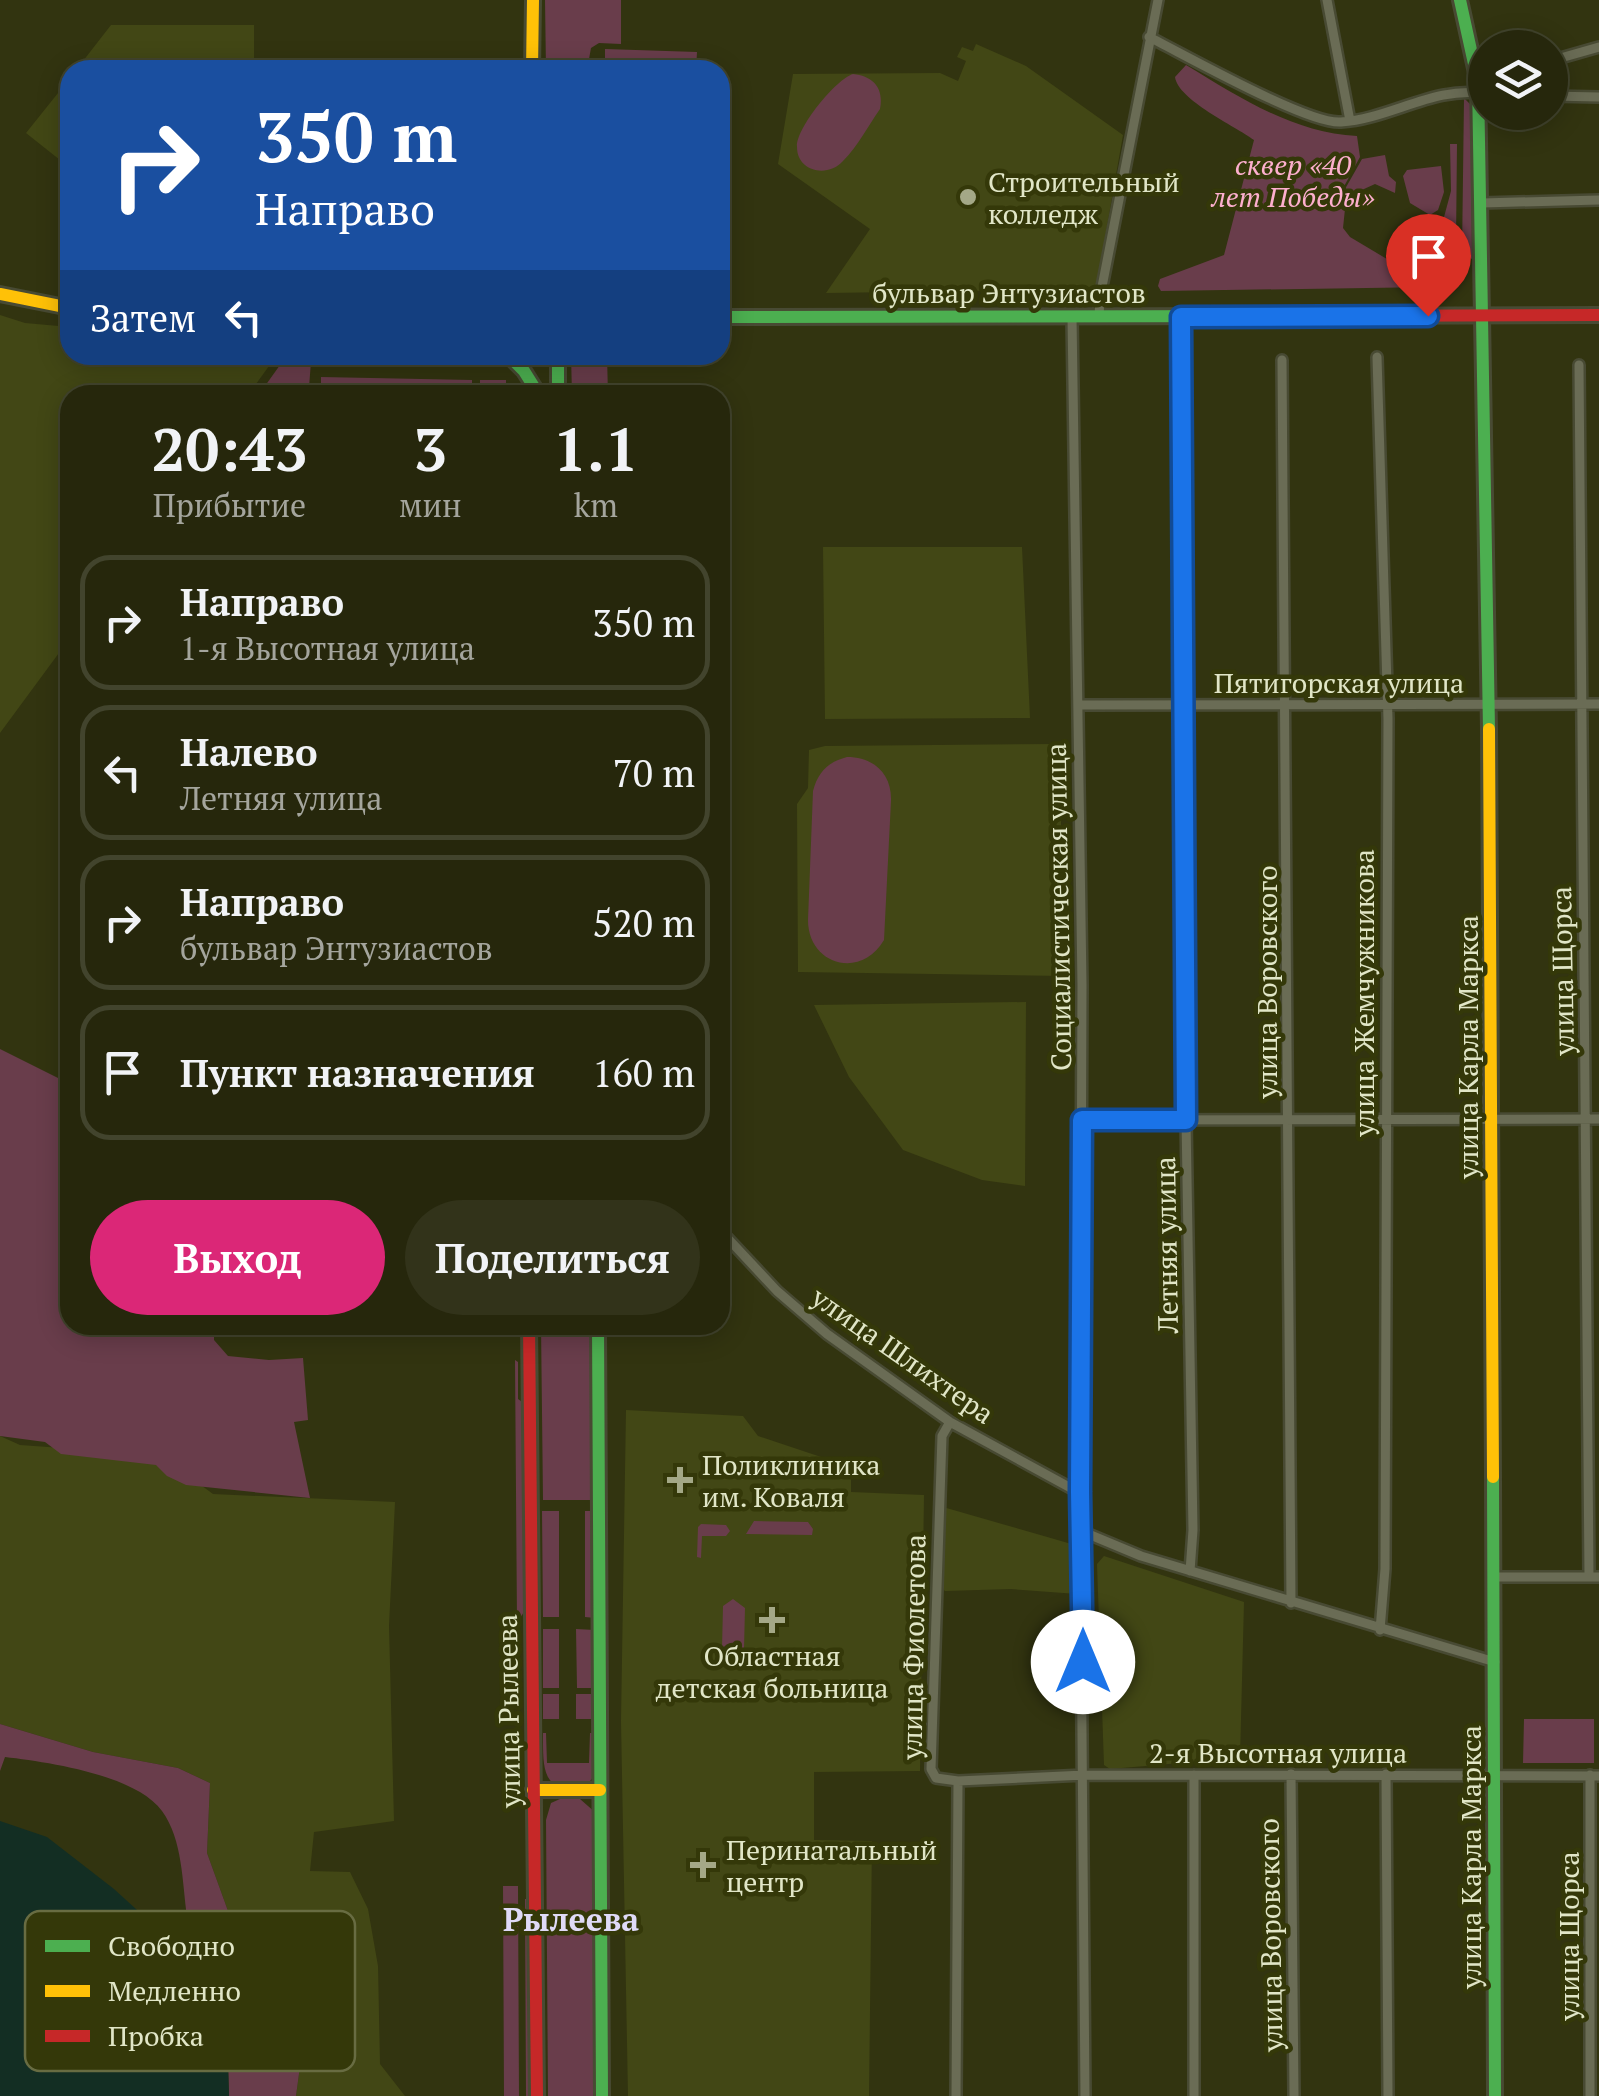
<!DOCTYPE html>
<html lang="ru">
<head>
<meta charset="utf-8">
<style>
  body { margin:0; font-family:"PT Serif",serif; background:#32331a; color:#f1f3f6; height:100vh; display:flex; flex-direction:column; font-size:38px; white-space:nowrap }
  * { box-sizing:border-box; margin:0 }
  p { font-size:32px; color:#a4a59d }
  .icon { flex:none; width:55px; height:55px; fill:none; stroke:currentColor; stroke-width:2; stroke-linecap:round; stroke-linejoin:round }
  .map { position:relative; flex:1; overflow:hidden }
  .sheet { position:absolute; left:60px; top:385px; width:670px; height:950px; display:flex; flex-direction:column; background:#26270c; border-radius:30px; box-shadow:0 5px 25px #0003,0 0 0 2px #42442d }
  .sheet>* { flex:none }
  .top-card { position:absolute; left:60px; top:60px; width:670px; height:305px; border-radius:30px; box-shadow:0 5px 25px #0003,0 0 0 2px #42442d; background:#1a4fa0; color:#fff; overflow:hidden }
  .controls { position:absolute; left:1468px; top:30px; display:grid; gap:20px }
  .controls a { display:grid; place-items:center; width:100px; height:100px; border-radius:50%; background:#26270c; box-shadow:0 5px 25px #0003,0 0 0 2px #42442d; font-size:50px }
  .pin { position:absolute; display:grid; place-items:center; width:85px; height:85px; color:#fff; margin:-102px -42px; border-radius:50% 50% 50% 0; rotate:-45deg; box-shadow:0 0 10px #0007 }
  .pin .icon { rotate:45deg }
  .me { position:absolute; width:110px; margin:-55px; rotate:0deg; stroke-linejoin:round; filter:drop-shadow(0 0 8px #0008) }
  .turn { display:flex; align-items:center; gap:35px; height:210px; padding:0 30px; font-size:45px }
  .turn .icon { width:130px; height:130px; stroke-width:2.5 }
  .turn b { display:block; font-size:70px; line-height:85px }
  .then { display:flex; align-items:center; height:95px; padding:0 30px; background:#0003; gap:20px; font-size:38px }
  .eta { display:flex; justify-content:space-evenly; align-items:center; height:170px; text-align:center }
  .eta b { font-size:60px; font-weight:800; line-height:70px }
  .primary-button { display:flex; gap:20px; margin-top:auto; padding:20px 30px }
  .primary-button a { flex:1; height:115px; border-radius:60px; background:#db2777; color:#fff; font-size:40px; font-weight:800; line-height:115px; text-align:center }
  .primary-button a+a { background:#32331a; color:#f1f3f6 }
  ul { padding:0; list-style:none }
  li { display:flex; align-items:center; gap:30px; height:135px; margin:0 20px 15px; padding:0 10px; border:5px solid #42442d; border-radius:30px }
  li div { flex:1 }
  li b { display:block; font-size:38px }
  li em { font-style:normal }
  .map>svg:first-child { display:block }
  .built { fill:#424715 }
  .green { fill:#693d4b }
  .water { fill:#132e23 }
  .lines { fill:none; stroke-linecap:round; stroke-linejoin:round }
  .street-casing { stroke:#484a33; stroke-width:14 }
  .fast-casing { stroke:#484a33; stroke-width:18 }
  .slow-casing { stroke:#484a33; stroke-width:18 }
  .jam-casing { stroke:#484a33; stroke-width:18 }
  .street { stroke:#6a6c55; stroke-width:9 }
  .fast { stroke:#4caf50; stroke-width:12 }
  .slow { stroke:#ffc107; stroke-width:12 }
  .jam { stroke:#c62828; stroke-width:12 }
  .route-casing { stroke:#114b97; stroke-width:25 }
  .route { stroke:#1a73e8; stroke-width:18 }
  .poi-dot { fill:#a4a887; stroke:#343809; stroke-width:4 }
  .labels { text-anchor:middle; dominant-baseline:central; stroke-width:9; stroke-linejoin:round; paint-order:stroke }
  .park-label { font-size:28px; font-style:italic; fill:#fdafce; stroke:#343809 }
  .poi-label { font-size:28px; fill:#e1e6c7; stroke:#343809; text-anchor:start }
  .street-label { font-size:28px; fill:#e1e6c7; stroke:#343809 }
  .quarter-label { font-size:32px; font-weight:bold; fill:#dfdaf7; stroke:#343809 }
  .key { fill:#343809; stroke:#686c42; stroke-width:2.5 }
  .key-label { font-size:28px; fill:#e1e6c7 }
</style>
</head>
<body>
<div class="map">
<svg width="1599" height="2096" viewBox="0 0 1599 2096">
  <rect width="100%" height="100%" fill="#323410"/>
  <path class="built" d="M111,25H254V70H76Z
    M976,44L1026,66L1123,135L1096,289L826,293L870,229L778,164L793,74L940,73L958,81L966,61L957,57L962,47L973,51Z
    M70,78V168L26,133Z
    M0,315L25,323L70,327V355H277L248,395H70V638L0,733Z
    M823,547H1022L1030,718L825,719Z
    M1060,744L1063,976L798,972L797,804L808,788L809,750L825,746Z
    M1026,1002L1025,1186L982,1180L903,1150L849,1077L814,1005Z
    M626,1410L743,1416L758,1436L851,1467V1492L924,1495L920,1771L814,1772V1840L872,1841L869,2096H628L621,1721Z
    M0,1436L20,1445L160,1455L213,1494L395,1502L389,1626L394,1821L314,1832L310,1871L350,1872L368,1909L378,1966L380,2064L405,2096H296L304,2037L306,1994L287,1959L232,1922L207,1853L210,1783L178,1768L93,1752L0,1724Z
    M943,1507L1075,1545L1077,1594L1011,1589L945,1591L940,1586Z
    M1104,1556L1244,1602L1240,1758L1110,1769L1104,1765L1097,1564Z"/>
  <path class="green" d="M545,0H621V44L599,43L591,48L587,70H546Z
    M605,49L697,52L696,70H605Z
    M1186,65C1239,97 1293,133 1357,136L1360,157L1335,203L1345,209L1343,228L1350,237L1412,274L1418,268L1425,270L1431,265L1441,272L1432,287L1161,291L1158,286L1160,279L1224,255L1254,140C1235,126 1178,100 1175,77Z
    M853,74C874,76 884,89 880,109C868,126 858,146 843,161C828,178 797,172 797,147C796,128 836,79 853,74Z
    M1464,98L1471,105L1472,259L1462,253Z
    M1450,144H1457L1456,242L1453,249L1442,242L1445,236L1440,232L1451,191Z
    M1385,155L1389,176L1396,182L1395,193L1375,184L1353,194L1345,189L1362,159Z
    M1441,166L1444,192L1438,210L1430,215L1410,203L1403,176L1407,170Z
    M571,355H607L608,395H572Z
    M286,362H311L309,387L270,390L265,386L280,365Z
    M321,377L472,380V393L321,390Z
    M480,380H506V395H480Z
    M847,757C874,757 892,774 891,801L884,940C861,980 808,965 808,920L813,791C818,772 828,762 847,757Z
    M0,1049L70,1084V1325H214V1340L228,1356L269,1360L303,1358L308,1420L294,1422L310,1498L186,1485L167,1476L156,1465L61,1454L45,1442L0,1436Z
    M541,1325H594L595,1500H543Z
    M515,1360L518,1362V1399L525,1404L527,1607L517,1623Z
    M542,1511H559V1617H543Z
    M585,1511H595V1618L585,1617Z
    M754,1521L808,1522L813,1529L812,1535L746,1534Z
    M701,1524L726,1525L730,1531L726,1536H702L701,1558L697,1557L698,1527Z
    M733,1599L745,1608L744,1649L740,1656L734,1657L722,1648L723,1606Z
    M543,1629H559V1688H543Z
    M576,1629L595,1630V1688H577Z
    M543,1694H559V1719H543Z
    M576,1694H595V1719H576Z
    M1524,1719H1594V1763H1523Z
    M0,1724L93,1752L178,1768L210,1783L207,1853L232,1922L287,1959L306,1994L304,2037L296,2096H229L227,2029L181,1950L160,1932L187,1916C182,1882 183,1840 162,1811C136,1775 48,1762 5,1757L0,1771Z
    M543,1733H546L547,1763H589L590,1733H595L596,1773L588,1784C541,1798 543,1768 543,1733Z
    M560,1799H580L596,1813L598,2096H548L546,1820L551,1803Z
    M503,1886H518L519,2096H504Z
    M525,1899H529L531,2096H526Z"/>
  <path class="water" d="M0,1821L47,1837L114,1889L181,1950L227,2029L229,2096H0Z"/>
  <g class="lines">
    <g class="street-casing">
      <path id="street" d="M1327,0L1350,121
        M1149,37C1185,55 1309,125 1341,122C1390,119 1436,85 1485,94
        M1550,61L1599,47
        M1550,96L1599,97
        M1482,203L1599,200
        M1072,317L1082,985L1080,1493L1085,2096
        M1099,317L1100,297L1158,0
        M1181,317L1186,1120L1193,1530L1190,1571
        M1377,357L1388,719L1385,1569L1380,1630
        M1282,360L1291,1603
        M1579,365L1589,1577
        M1078,705L1599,704
        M1082,1120L1599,1119
        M720,1230L777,1291L827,1334L950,1422L1080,1493
        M950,1422L942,1436L931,1769L936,1778L958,1781L1084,1775L1599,1776
        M1081,1531L1141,1556L1495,1662
        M1495,1577H1599
        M1291,1774L1294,2096
        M1386,1774L1388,2096
        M1194,1775V2096
        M1590,1775V2096
        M956,2096L958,1781"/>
    </g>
    <g class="fast-casing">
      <path id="fast" d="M1460,0L1478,82L1489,729
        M720,317L1318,316
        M508,355L524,371L539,395
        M558,355V395
        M598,1325L602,2096
        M1493,1477L1495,2096"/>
    </g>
    <g class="slow-casing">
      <path id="slow" d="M532,70L533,0
        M0,294L70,308
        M1489,729L1493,1477
        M533,1790H600"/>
    </g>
    <g class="jam-casing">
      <path id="jam" d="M1318,316L1599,315
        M529,1325L537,2096"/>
    </g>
    <use href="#street" class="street"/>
    <use href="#fast" class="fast"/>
    <use href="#slow" class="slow"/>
    <use href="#jam" class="jam"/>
  </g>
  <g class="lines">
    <g class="route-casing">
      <path id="route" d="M1083,1662L1080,1492L1082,1120H1186L1181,317L1428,316"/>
    </g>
    <use href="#route" class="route"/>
  </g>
  <g class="poi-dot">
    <circle cx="968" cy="197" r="10"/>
    <path d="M675 1465h10v10h10v10h-10v10h-10v-10h-10v-10h10z"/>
    <path d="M767 1605h10v10h10v10h-10v10h-10v-10h-10v-10h10z"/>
    <path d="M698 1850h10v10h10v10h-10v10h-10v-10h-10v-10h10z"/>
  </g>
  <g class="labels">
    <g class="park-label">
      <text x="1293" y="164">cквер «40<tspan x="1293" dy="32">лет Победы»</tspan></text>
    </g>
    <g class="poi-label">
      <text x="988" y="181">Строительный<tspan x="988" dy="32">колледж</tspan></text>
      <text x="702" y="1464">Поликлиника<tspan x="702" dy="32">им. Коваля</tspan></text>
      <text x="772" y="1655" text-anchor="middle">Областная<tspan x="772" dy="32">детская больница</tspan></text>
      <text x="726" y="1849">Перинатальный<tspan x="726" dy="32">центр</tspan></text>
    </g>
    <g class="street-label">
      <text x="1009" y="292">бульвар Энтузиастов</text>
      <text x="1339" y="682">Пятигорская улица</text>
      <text transform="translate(1058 907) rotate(-91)">Социалистическая улица</text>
      <text transform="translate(1562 971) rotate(-91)">улица Щорса</text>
      <text transform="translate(1266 982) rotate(-90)">улица Воровского</text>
      <text transform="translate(1363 993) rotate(-90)">улица Жемчужникова</text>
      <text transform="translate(1467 1047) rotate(-90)">улица Карла Маркса</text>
      <text transform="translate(1166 1245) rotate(-91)">Летняя улица</text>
      <text transform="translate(903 1355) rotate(35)">улица Шлихтера</text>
      <text transform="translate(913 1647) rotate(-89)">улица Фиолетова</text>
      <text transform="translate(508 1711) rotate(-91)">улица Рылеева</text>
      <text x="1278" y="1752">2-я Высотная улица</text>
      <text transform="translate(1470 1857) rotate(-90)">улица Карла Маркса</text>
      <text transform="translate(1270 1935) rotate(-91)">улица Воровского</text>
      <text transform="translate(1568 1936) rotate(-90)">улица Щорса</text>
    </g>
    <g class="quarter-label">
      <text x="571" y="1919">Рылеева</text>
    </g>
  </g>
  <rect x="25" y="1911" width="330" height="160" rx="15" class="key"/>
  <rect x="45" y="1940" width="45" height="12" fill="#4caf50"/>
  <rect x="45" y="1985" width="45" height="12" fill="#ffc107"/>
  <rect x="45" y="2030" width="45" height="12" fill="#c62828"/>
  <g class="key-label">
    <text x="108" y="1956">Свободно</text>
    <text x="108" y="2001">Медленно</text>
    <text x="108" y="2046">Пробка</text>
  </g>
</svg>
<div class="controls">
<a><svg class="icon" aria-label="layers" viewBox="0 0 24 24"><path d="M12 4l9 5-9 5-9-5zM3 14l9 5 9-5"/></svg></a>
</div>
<div class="pin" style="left:1428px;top:316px;background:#d93025"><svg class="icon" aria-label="arrive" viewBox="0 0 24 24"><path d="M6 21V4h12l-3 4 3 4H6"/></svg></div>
<svg class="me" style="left:1083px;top:1662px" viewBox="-20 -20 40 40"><circle r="19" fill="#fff"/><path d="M0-13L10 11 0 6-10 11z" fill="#1a73e8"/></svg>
<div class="top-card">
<div class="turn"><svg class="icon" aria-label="right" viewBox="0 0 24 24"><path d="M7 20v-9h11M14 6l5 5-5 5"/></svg><div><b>350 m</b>Направо</div></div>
<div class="then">Затем<svg class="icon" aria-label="left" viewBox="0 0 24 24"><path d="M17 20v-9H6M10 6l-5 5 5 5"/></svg></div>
</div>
<section class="sheet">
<div class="eta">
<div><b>20:43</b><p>Прибытие</p></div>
<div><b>3</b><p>мин</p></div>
<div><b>1.1</b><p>km</p></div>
</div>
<ul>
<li><svg class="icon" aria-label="right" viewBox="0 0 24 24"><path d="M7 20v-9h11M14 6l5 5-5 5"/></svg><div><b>Направо</b><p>1-я Высотная улица</p></div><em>350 m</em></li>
<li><svg class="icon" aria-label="left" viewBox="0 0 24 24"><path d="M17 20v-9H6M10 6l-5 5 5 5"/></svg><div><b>Налево</b><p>Летняя улица</p></div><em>70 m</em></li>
<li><svg class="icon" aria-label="right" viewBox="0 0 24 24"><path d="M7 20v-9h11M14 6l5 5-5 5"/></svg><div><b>Направо</b><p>бульвар Энтузиастов</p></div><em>520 m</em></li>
<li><svg class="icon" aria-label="arrive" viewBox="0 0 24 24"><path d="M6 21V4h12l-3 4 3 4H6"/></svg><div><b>Пункт назначения</b></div><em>160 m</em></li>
</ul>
<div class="primary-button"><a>Выход</a><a>Поделиться</a></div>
</section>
</div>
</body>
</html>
